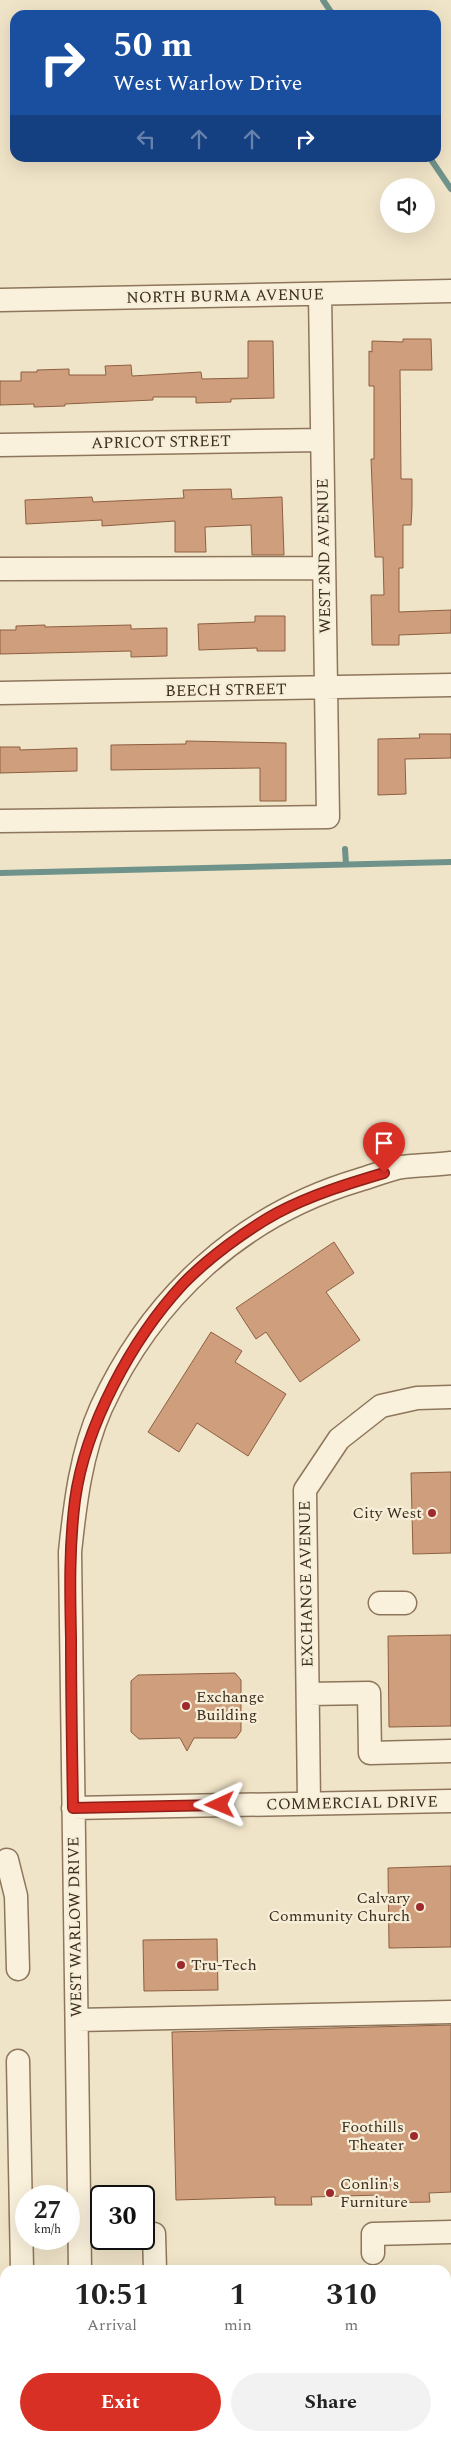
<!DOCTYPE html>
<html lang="en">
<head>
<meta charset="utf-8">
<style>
  body { margin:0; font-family:Spectral,serif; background:#f2f2f2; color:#222; height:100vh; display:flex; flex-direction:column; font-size:19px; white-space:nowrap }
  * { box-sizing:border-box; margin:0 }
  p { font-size:16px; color:#767676 }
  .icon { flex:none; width:28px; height:28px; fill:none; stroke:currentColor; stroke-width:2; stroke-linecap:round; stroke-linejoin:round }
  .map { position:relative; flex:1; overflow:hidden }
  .side { position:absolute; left:0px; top:2265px; width:451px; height:176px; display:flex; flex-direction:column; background:#fff; border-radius:15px 15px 0 0; box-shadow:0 5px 20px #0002 }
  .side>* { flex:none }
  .guide { position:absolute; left:10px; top:10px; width:431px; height:152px; border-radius:15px; box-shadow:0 5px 20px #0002; background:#1a4fa0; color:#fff; overflow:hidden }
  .fabs { position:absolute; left:380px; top:178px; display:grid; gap:10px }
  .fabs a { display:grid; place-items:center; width:55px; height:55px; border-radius:50%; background:#fff; box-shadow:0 5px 20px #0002; font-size:25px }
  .speed { position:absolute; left:15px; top:2185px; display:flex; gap:10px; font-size:25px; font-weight:700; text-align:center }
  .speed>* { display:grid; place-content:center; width:65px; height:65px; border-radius:50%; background:#fff; box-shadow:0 5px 20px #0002; line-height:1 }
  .speed small { font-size:12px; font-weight:400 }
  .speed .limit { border:2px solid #111; border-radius:8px; background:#fff; color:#111 }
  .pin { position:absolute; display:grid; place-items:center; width:42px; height:42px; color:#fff; margin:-51px -21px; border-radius:50% 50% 50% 0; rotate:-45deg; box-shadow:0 0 5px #0007 }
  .pin .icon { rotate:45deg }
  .me { position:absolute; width:55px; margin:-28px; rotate:269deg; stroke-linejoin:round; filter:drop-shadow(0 0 4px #0008) }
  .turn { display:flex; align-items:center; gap:18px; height:105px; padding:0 20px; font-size:22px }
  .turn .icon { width:65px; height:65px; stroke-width:2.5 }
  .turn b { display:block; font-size:35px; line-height:42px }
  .lanes { display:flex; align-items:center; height:48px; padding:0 20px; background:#0003; justify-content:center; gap:25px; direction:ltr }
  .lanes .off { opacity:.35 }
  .eta { display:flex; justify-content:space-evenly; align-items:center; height:85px; text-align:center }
  .eta b { font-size:30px; font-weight:700; line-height:35px }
  .action { display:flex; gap:10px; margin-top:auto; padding:10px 20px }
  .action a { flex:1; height:58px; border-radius:30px; background:#d93025; color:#fff; font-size:20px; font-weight:700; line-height:58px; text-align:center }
  .action a+a { background:#f2f2f2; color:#222 }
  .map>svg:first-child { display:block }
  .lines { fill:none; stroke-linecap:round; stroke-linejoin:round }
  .stream { stroke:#6f938a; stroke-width:6 }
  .building { fill:#cf9f7d; stroke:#8d5f41 }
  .minor-casing { stroke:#8d765c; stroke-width:25 }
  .minor { stroke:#faf1dc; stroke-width:22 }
  .route-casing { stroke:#8d1f18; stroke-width:12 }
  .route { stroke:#d93025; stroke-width:9 }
  .poi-dot { fill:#9e2a2b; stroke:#f7eed8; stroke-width:2 }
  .labels { text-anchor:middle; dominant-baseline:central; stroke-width:4.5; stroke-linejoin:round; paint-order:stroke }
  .street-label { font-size:16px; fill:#3d2e20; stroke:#f7eed8 }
  .poi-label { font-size:16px; fill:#3d2e20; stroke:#f7eed8; text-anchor:end }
</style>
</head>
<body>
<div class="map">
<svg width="451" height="2441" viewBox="0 0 451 2441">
  <rect width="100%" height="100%" fill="#f0e4c8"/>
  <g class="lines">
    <path class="stream" d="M323,0L333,15
      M430,158L451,189
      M345,849L346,864
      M0,873L451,862"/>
  </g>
  <path class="building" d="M403,339H431L432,370H400L401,479H412V508L411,525H403V568H399V612L451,610V633L399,635V645H372L371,595H384L383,557H375L371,459H374V386H369V351L372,352V341L403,342Z
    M248,341H273L274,398L231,399V402L196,403V397H153V400L65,404V406L34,407V404L0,405V381H21V372H37V370L69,369V375H106L105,366L131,365L132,376L201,372L202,379L248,378Z
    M231,489L232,499L282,497L284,555H252L251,525L205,527L206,552H175V521L102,526V520L26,524L25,500L92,497L93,502L184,498L183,490Z
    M255,616H285V651H257V648L199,650L198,624L255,622Z
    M45,625V627L131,625V629L167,628V656L131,657V651L0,654V630H16V626Z
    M419,734H451V758L405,759L406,794L378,795V739L420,738Z
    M186,741L286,743V801H260V768L111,770V745L186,744Z
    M0,747H20V750L77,748V771L0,773Z
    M334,1242L354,1273L326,1292L360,1340L300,1382L266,1332L256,1339L236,1308Z
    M211,1332L242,1351L235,1362L286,1394L248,1456L197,1423L179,1452L148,1432Z
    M451,1472V1553L413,1554L411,1473Z
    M451,1635V1726L389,1727L388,1636Z
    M235,1673L241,1680V1731L236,1738H194L187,1751L180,1738L139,1739L131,1732V1681L138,1675Z
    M451,1866V1947L389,1948L388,1868Z
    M217,1939L218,1990L144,1991L143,1940Z
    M451,2025V2192L429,2193L430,2202L379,2203V2195L311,2197L312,2205H275V2197L176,2200L172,2032Z"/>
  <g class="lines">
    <g class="minor-casing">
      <path id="minor" d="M0,300L451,291
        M0,445L322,440
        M0,569L324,568
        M0,693L451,685
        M0,821L328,817L320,294
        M380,1603H405
        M308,1694L369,1693L370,1753L451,1751
        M309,1803L305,1490L339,1439L381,1406L417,1398L451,1397
        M73,1808L451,1801
        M7,1860L16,1896L18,1969
        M77,2020L451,2012
        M18,2061L22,2270
        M80,2234H101
        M144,2234H154L155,2270
        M373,2253V2234L451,2232
        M80,2270L70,1552C75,1504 81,1453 101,1408C152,1297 241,1215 359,1180C373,1176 387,1170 402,1167C418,1165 435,1165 451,1163
        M27,2436V2441
        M83,2436V2441
        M317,2441V2436"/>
    </g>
    <use href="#minor" class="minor"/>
  </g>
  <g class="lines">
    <g class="route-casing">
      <path id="route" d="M220,1805L73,1808C72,1751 71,1695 71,1638C70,1592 69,1547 75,1500C85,1426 132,1339 183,1284C207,1259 246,1230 277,1213C311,1195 347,1184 384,1173"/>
    </g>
    <use href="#route" class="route"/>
  </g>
  <g class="poi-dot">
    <circle cx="432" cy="1513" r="5"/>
    <circle cx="186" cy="1706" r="5"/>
    <circle cx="420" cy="1907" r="5"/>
    <circle cx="181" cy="1965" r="5"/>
    <circle cx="414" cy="2136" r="5"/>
    <circle cx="330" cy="2193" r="5"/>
  </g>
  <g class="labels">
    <g class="street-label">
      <text transform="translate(225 296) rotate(-1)">NORTH BURMA AVENUE</text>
      <text transform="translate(161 442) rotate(-1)">APRICOT STREET</text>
      <text transform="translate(324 556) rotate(-91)">WEST 2ND AVENUE</text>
      <text transform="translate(226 690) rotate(-1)">BEECH STREET</text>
      <text transform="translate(306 1584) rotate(-91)">EXCHANGE AVENUE</text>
      <text transform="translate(352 1803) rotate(-1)">COMMERCIAL DRIVE</text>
      <text transform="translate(75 1927) rotate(-91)">WEST WARLOW DRIVE</text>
    </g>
    <g class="poi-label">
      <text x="422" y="1513">City West</text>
      <text x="196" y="1697" text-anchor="start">Exchange<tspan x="196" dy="18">Building</tspan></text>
      <text x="410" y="1898">Calvary<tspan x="410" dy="18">Community Church</tspan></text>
      <text x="191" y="1965" text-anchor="start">Tru-Tech</text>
      <text x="404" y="2127">Foothills<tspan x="404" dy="18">Theater</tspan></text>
      <text x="340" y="2184" text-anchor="start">Conlin's<tspan x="340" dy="18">Furniture</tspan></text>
    </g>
  </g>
</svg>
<div class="fabs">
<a><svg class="icon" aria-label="sound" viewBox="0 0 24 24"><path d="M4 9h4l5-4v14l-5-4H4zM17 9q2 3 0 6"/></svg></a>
</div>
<div class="speed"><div>27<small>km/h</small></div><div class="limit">30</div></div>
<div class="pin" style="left:384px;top:1173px;background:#d93025"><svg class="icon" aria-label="arrive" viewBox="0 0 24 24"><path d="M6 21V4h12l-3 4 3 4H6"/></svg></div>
<svg class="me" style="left:220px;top:1805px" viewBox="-20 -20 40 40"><path d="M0-17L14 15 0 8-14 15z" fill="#d93025" stroke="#fff" stroke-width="4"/></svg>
<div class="guide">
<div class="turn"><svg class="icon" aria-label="right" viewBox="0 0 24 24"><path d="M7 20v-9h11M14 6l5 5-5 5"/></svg><div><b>50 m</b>West Warlow Drive</div></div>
<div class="lanes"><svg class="icon off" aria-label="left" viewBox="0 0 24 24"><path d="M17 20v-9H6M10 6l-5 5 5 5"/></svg><svg class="icon off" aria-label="ahead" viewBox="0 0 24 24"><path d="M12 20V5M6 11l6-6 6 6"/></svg><svg class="icon off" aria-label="ahead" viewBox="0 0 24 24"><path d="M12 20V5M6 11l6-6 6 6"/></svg><svg class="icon" aria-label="right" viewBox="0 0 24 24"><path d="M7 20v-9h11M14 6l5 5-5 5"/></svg></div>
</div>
<section class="side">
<div class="eta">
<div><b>10:51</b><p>Arrival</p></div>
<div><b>1</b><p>min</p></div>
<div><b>310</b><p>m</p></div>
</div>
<div class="action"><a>Exit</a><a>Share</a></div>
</section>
</div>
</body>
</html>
